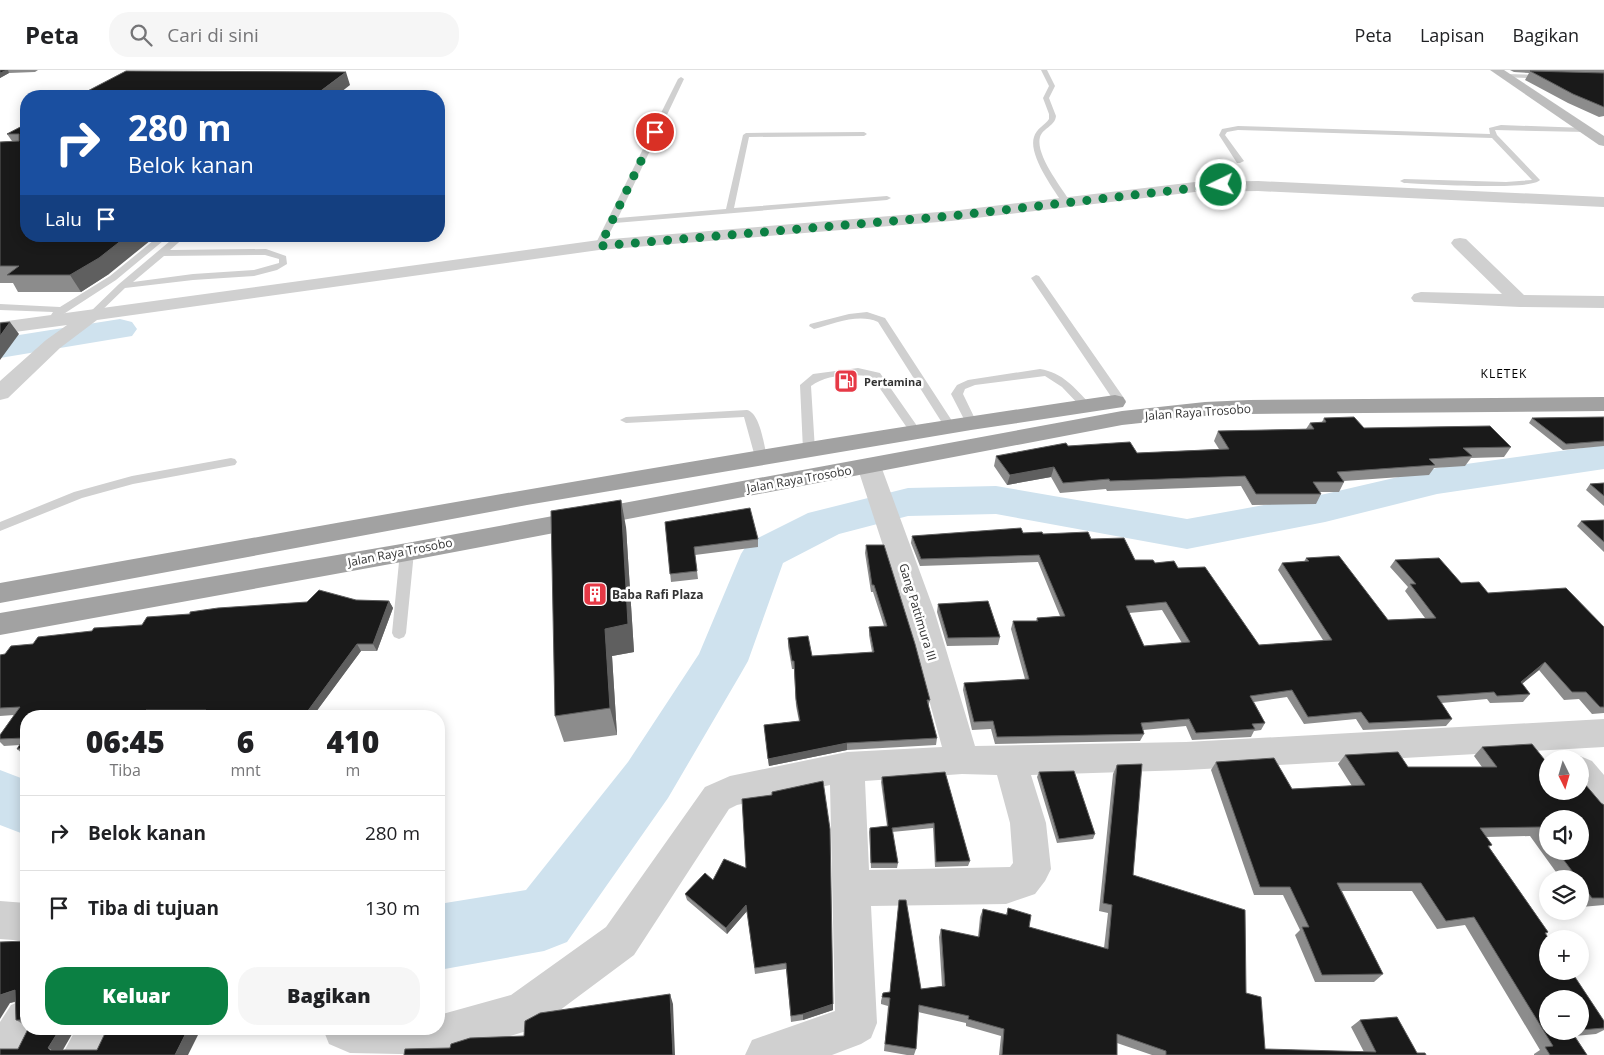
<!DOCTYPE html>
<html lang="id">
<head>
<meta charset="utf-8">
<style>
  body { margin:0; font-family:"Open Sans",sans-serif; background:#f6f6f6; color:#202124; height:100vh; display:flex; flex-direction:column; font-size:19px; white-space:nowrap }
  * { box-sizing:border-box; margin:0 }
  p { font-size:16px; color:#757577 }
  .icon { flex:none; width:28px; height:28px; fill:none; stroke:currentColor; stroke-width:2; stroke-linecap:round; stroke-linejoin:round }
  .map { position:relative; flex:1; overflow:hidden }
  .drawer { position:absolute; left:20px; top:640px; width:425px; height:325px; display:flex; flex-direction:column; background:#fff; border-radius:20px; box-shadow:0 2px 12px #0003 }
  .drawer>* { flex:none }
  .guide { position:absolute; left:20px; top:20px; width:425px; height:152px; border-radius:20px; box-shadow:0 2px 12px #0003; background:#1a4fa0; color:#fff; overflow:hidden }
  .needle { width:32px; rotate:175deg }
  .controls { position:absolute; left:1539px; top:680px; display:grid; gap:10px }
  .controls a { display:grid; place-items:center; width:50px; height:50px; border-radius:50%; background:#fff; box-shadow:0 2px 12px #0003; font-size:25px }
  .pin { position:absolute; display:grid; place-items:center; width:42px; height:42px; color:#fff; margin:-21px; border:2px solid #fff; border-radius:50%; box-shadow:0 1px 5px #0007 }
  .me { position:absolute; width:55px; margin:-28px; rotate:266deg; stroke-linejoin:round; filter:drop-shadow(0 0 4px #0008) }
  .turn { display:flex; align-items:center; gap:18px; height:105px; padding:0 25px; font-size:22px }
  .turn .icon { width:65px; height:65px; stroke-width:2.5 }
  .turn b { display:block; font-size:35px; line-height:42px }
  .then { display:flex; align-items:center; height:48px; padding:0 25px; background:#0003; gap:10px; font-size:19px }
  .eta { display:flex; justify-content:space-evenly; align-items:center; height:85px; text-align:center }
  .eta b { font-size:30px; font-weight:800; line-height:35px }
  .action { display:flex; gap:10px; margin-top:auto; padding:10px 25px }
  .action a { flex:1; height:58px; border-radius:20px; background:#0b8043; color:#fff; font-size:20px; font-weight:800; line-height:58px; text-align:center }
  .action a+a { background:#f6f6f6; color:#202124 }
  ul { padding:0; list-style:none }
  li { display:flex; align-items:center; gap:15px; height:75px; padding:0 25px; border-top:1px solid #e0e0e0 }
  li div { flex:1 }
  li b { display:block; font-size:19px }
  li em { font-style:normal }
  header { display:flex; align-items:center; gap:30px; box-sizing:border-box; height:70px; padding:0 25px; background:#fff; border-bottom:1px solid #e0e0e0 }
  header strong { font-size:24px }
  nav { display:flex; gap:28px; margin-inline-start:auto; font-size:18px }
  .search { width:350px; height:45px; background:#f6f6f6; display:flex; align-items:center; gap:12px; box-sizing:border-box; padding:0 18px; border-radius:20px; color:#757577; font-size:19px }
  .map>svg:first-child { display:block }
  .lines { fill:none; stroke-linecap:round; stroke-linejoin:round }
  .river { fill:#cfe2ee; fill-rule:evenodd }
  .service { fill:#d0d0d0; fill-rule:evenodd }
  .minor { fill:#d0d0d0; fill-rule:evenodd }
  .secondary { fill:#bdbdbd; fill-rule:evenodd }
  .trunk { fill:#a2a2a2; fill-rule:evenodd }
  .wall { fill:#8c8c8c; fill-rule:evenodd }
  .shaded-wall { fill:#5f5f5f }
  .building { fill:#1a1a1a; stroke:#5f5f5f; fill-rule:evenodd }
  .route { stroke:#0b8043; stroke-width:9; stroke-dasharray:0 16.2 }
  .labels { text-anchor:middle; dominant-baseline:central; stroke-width:5; stroke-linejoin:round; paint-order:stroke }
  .far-poi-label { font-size:11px; font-weight:bold; fill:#333; stroke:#fff; text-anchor:start }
  .far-quarter-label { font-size:12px; letter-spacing:1px; fill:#000; stroke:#fff }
  .street-label { font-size:12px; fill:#333; stroke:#fff }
  .poi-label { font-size:12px; font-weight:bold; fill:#333; stroke:#fff; text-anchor:start }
</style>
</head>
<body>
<header>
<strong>Peta</strong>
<div class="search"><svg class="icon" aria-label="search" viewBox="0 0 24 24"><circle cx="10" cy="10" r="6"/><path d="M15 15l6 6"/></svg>Cari di sini</div>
<nav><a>Peta</a><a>Lapisan</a><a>Bagikan</a></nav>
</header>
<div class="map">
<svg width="1604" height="985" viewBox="0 0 1604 985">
  <rect width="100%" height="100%" fill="#fff"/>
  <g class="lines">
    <path class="river" d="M120,249L132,252L137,259L132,266L0,288V268Z
      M1604,375V399L1437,424L1325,452L1187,479L996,444L908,446L839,464L783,493L748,591L740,605L668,728L567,872L544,881L439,900V834L526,820L628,692L699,584L741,484L748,473L808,443L908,418L996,416L1187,449L1325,424L1437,398Z
      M0,700L26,710V765L0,755Z"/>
    <path class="service" d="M1041,0H1047L1055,16L1049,28L1056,46C1055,56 1043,58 1040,67C1035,85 1062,118 1071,133L1067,135H1064C1054,120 1028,85 1034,67C1036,59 1045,55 1049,49V44L1043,28L1049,16Z
      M1505,4L1546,5L1549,7L1546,9L1503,7Z
      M681,7L684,9L618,148L726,139L743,65L746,63L864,62L867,64L864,66L749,67L734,138L887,126L891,128L887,130L615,153L602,177H596L595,175L678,9Z
      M1501,55L1586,58L1589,60L1586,62L1495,60L1497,65L1540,110C1531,121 1424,114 1404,113L1400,111L1404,109L1506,112L1532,110L1492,68L1238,60L1227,62L1225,65L1244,91L1240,93H1237L1219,65L1222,59L1238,56L1490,64L1489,58Z
      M159,166H169L116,210L59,247H53L51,245L53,242L0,240V234L60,237L110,206Z
      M176,166H186L170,180L266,179L286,186L287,194L277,200L254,206L193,210L125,218L94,248H88V244L119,214ZM265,185L279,189V193L254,200L193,204L133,212L164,186Z
      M1036,205L1039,206L1126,331L1124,333L1120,334L1114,331L1031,208Z
      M867,242L885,248L956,357L954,359H946L878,252C858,243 834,254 814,259L809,256L810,254L849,244Z
      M858,298L880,303L922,363L920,365H912L872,307C853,303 827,304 811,316L815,380L809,384L805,383L803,380L800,315L813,304Z
      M1040,299C1063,303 1074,317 1090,334L1092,336L1090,338H1082L1062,317L1045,306L975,315L965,319L963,324L977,353L975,355H967L951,324L957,315L968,310Z
      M747,340C760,343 764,375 767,387L765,390H757L755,387L744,347L626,353L620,350L626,347Z
      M231,388L235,389L237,392L235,395L133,414L82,428L0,461V452L74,422L132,406Z
      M407,477L412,479L414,482L406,563L404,567L399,569L394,567L392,563L400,482L402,479Z"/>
    <path class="minor" d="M1258,111L1604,127V137L1258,121L1195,122L951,151L599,180L97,250L60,278L8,328L0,330V311L46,270L67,255L0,264V252L599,170L951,141L1195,112Z
      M1460,168L1466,169L1524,225L1604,226V238L1520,237L1414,232L1411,228L1414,224L1421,222L1502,224L1454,177L1451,173L1454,169Z
      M869,388L878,391L881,396L935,543L975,676L1186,672L1604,649V677L1186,700L1031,705L1046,753L1051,799L1045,811L1035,824L1006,834L871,836L877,953L871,968L861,974L832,985H745L752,970L835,941L830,715L737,735L729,739L634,885L536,958L449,985L350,983L329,974L323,959H439V945L511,925L606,857L705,717L730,706L847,682L942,677L905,543L857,396L860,391ZM962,704L997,705L1010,753L1013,793L1010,797L869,800L865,711Z
      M1580,686L1592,691L1604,705V746L1592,741L1576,721H1580V689H1573Z
      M0,831L26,833V871L0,869Z
      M26,929V959H43L29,985H0V952L11,935Z
      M76,959H121L108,985H62Z"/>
    <path class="secondary" d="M1490,0H1504L1604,66V76L1599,75Z"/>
    <path class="trunk" d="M1115,325L1123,327L1126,332L1123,337L971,360L527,435L0,533V513C371,447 742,379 1115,325Z
      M1604,327V341L1249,344L1205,346L1122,355L407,491L0,565V543L407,473L1122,341L1205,332L1249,330Z"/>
  </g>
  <path class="wall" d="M0,0H38L35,2L9,3L0,8Z
    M1510,0H1604V46L1599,47L1568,33L1525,10L1529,3L1514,2Z
    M26,54L109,204L81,222H18L13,213H0V72L12,71L7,64Z
    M1604,347V376L1563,380L1529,353L1532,348Z
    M1324,348L1364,358L1511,377L1504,387L1471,388L1465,396L1434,398L1429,405L1344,411V412L1339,422H1320L1321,424L1316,434L1252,435L1241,416L1107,421L1106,419L1060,423L1051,407L1007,415L994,396L996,386L1068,376L1137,383L1219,379L1214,371L1218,361L1306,359L1310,353L1322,352Z
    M1604,413V436L1586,420L1590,414Z
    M1604,450V482L1577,456L1581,451Z
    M665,452L758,469V477L695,485L698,509L671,512Z
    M626,457L634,582L612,586L617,665L564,672L555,646Z
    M1023,463L1043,464L1091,469L1135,490L1155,493L1178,498L1259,575L1323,570L1278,500L1282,493L1304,492L1306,488L1388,550L1425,548L1405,521L1408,517L1390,497L1395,490L1488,523L1604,557V643L1592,644L1579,629L1564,630L1539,600L1522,614L1530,624L1523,632L1490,633L1487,629L1441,633L1452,649L1446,656L1363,660L1356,649L1304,654L1287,627L1254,632L1265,653L1261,660L1254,661L1251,667L1192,670L1186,656L1143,660L1144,664L1140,671L995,674L991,659L972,660L963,620L964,613L1025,609L1011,559L1013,551H1036L1037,548L1060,546L1038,492L920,496L911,473L912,466ZM1162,540L1182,573L1144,576L1129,543Z
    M866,475L930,630L928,637L937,668L936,675L847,680L769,696L764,655L799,651L796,636L794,599H792L788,576V568L812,586L872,582L869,565V557L884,556L873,522H871L865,483Z
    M356,530L389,531L393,538L377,581H361L315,643L329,645V646H26V685L25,686L17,679L20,675L4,676L0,672V665L14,645L0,646V585L5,584L33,574L92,561Z
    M938,534L1000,567L998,575L947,576L937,542Z
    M1482,677L1548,721L1580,707L1588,710L1584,713L1601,733L1604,735V835L1581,837L1580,835V809H1561L1530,766L1486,767L1492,775L1489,777L1548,862L1546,864L1604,951V960L1596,964L1575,966L1587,985H1534V984L1540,980L1465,855L1437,859L1412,821H1342L1383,904L1374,912H1315L1295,865L1300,860L1283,825H1254L1211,700L1216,692L1292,719L1352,716L1338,694L1345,685L1408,697H1482L1474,686ZM1548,749L1580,781H1548ZM1580,929V961H1548Z
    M1117,695L1133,805L1246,923L1265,979L1364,982L1351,957L1360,950L1417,983L1426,985H1152L1117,973V985H999L1001,966L966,956V953L918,942L916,979L914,985H907L884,981L888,936L881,934V931L883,923L890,922L899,830L921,919L942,916L939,867L941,859L978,867L980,847L983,839L1006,845L1008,838L1029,857L1104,878L1108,843L1099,841L1113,704Z
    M945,702L970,791L968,796L935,797L933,758L892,762L898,793L897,798H871L869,762L870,758L887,756L881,712L882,707Z
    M1039,702L1095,764L1093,769L1057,773L1037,707Z
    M724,789L833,934V940L803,950L791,952L786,899L755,904L747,841L727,864L687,830L685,824L713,810Z
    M26,871V956L16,950L15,932L10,933Z"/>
  <path class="shaded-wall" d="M7,0H8L9,3L0,8V3Z
    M346,2L350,15L336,26H314Z
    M127,166H156L109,204L81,222L70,205Z
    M10,252L19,264L0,290V266Z
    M1054,397L1051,407L1007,415L1010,405Z
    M621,430L626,457L634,582L612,586L617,665L610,638L605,559Z
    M389,531L393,538L377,581L373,574Z
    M357,574L361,581L313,646L307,642Z
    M1545,592L1539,600L1514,620L1521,612Z
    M146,640L151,646H143Z
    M847,673V680L769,696L768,689Z
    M746,835L747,841L727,864L726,858Z
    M15,920L26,928L10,933L0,949V925Z
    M670,924L673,934L675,985H673Z
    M833,934V940L803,950V944Z
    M60,959H75L60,985L48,978Z
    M188,959H201L188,985H175Z"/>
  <path class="building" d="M0,0H7L0,3Z
    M126,1L346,2L314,26H78Z
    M1530,1L1604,3V37L1573,24Z
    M26,54V166H127L99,188L70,205H7L19,196H0V72L19,71V64H7Z
    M10,252L0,266V253Z
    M1354,347L1364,358L1490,356L1511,377L1463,378L1472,386L1429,389L1435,395L1337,402L1344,412H1313L1321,424H1256L1245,406L1110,411L1109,409L1063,413L1054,397L1010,405L996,386L1066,373L1068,376L1130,372L1137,383L1229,379L1218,361L1314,359L1310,353L1326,352L1324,348Z
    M1604,347V371L1566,374L1532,348Z
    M1604,413V426L1590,414Z
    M621,430L628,554L605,559L610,638L555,646L551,441Z
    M750,438L758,469L694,477L697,501L670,504L665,452Z
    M1604,450V472L1581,451Z
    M1021,458L1023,463L1042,462L1043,464L1088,462L1091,469L1124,468L1135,490H1153L1155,493L1174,491L1178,498L1205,497L1259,575L1332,570L1282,493L1309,491L1306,488L1339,486L1388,550L1436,548L1410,514H1416L1395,490L1439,488L1461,513L1479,512L1488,523L1566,518L1604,557V637H1600L1586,622H1572L1545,592L1521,612L1530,624L1497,626L1494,622L1437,626L1452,649L1369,653L1361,642L1308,647L1292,620L1250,626L1265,653L1252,654L1255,659L1196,663L1189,649L1141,653L1144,664L997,667L993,651L974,652L964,613L1029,609L1013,551H1038L1037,548L1065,546L1039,485L921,489L912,466ZM1166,532L1190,572L1144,576L1126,536Z
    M866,475H884L915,574L930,630H927L937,668L847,673L768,689L764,655L800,651L796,629L794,591H792L788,568L808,566L812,586L874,582L869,557L887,556L874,515H872Z
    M319,520L356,530L389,531L373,574H357L307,642L329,645L328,646H202L206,640H146L143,646H26V678L17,679L24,668L0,669V665L20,637L0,638V585L5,584L11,576L33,574L38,567L92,561L94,558L142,555L147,547L190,544V542L218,538L307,532Z
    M988,531L1000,567L948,568L938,534Z
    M1532,674L1548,694V721H1580V707H1588V710L1585,711L1584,713L1601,733L1604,735V828H1592L1580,812V809H1578L1557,781H1580V749H1548V768L1540,757L1480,758L1492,775L1488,776L1548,862L1545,863L1549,869H1548V901H1571L1604,951V958L1580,960V929H1548V961H1571L1587,985H1550L1545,977L1553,976L1474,847L1446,851L1421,813H1337L1383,904L1322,905L1302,857H1309L1290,817H1260L1216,692L1274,688L1292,719L1365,715L1345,685L1398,682L1408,697H1497L1482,677Z
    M1142,694L1133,805L1245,840L1246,923L1261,927L1265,979L1376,982L1360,950L1397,947L1417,983H1425L1426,985H1166V981L1117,964V985H1002L1004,959L968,949L969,946L919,935L916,979L885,974L890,928L882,927L883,923L890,922L899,830H906L921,919L945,916L941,859L979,867L983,839L1007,845L1008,838L1031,845L1029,857L1108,879L1112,835L1103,833L1117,695Z
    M1074,701L1095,764L1059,769L1039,702Z
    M945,702L970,791L936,792L934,753L892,758L898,793H871L870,758L888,756L882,707Z
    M823,711L830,759L833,934L803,944L791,946L786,893L755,898L746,835L726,858L685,824L705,803L713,810L724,789L746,798L742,729L772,725V722Z
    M26,871V950H16L15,920L0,925V872Z
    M670,924L673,985H404L405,979L450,978L451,974L470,968L524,966L525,951L540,943Z
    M28,959H60L48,978L50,980H97L107,959H188L175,985H0V979H18Z"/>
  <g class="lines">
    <path class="route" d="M655,62L600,176L951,146L1221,115"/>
  </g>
  <defs>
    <g id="fuel-square" transform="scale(1.25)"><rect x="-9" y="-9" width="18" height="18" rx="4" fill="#e63946" stroke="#fff"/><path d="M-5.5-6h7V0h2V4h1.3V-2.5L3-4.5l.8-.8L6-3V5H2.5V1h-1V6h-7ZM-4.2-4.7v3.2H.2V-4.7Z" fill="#fff"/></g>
    <g id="building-square" transform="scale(1.25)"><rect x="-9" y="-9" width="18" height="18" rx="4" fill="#e63946" stroke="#fff"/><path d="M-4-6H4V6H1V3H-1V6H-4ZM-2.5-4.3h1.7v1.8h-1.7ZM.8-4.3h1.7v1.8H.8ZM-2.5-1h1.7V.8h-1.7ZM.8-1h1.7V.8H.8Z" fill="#fff"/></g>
  </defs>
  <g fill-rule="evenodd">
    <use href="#fuel-square" x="846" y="311"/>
    <use href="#building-square" x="595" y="524"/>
  </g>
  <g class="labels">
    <g class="far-poi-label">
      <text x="864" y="311">Pertamina</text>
    </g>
    <g class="far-quarter-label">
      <text x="1504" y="303">KLETEK</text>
    </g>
    <g class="street-label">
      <text transform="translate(1198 342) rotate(-4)">Jalan Raya Trosobo</text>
      <text transform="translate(799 409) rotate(-10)">Jalan Raya Trosobo</text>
      <text transform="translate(400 482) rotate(-11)">Jalan Raya Trosobo</text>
      <text transform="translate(918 542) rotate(73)">Gang Pattimura III</text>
    </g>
    <g class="poi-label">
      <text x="612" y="524">Baba Rafi Plaza</text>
    </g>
  </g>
</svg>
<div class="controls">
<a><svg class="needle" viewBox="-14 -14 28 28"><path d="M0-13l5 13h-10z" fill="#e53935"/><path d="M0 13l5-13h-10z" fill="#757577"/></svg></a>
<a><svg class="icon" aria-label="sound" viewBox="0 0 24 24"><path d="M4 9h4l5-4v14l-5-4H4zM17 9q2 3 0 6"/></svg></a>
<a><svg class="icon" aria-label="layers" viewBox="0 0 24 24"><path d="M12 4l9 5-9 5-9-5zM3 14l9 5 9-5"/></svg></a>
<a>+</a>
<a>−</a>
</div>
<div class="pin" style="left:655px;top:62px;background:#d93025"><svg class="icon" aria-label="arrive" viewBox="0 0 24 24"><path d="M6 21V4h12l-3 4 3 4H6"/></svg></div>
<svg class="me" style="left:1221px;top:115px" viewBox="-20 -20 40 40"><circle r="17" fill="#0b8043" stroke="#fff" stroke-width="3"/><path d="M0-11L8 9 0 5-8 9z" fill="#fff"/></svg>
<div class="guide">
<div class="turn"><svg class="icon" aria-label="right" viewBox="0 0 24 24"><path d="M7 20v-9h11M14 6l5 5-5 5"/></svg><div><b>280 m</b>Belok kanan</div></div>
<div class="then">Lalu<svg class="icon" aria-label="arrive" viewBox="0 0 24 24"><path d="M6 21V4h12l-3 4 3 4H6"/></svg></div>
</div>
<section class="drawer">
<div class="eta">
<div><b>06:45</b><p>Tiba</p></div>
<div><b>6</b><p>mnt</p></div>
<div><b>410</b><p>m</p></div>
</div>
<ul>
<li><svg class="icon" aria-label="right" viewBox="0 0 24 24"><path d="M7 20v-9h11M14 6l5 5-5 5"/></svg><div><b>Belok kanan</b></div><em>280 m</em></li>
<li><svg class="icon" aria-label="arrive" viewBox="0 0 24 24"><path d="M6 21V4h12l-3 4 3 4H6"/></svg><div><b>Tiba di tujuan</b></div><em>130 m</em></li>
</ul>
<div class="action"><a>Keluar</a><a>Bagikan</a></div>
</section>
</div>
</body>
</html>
